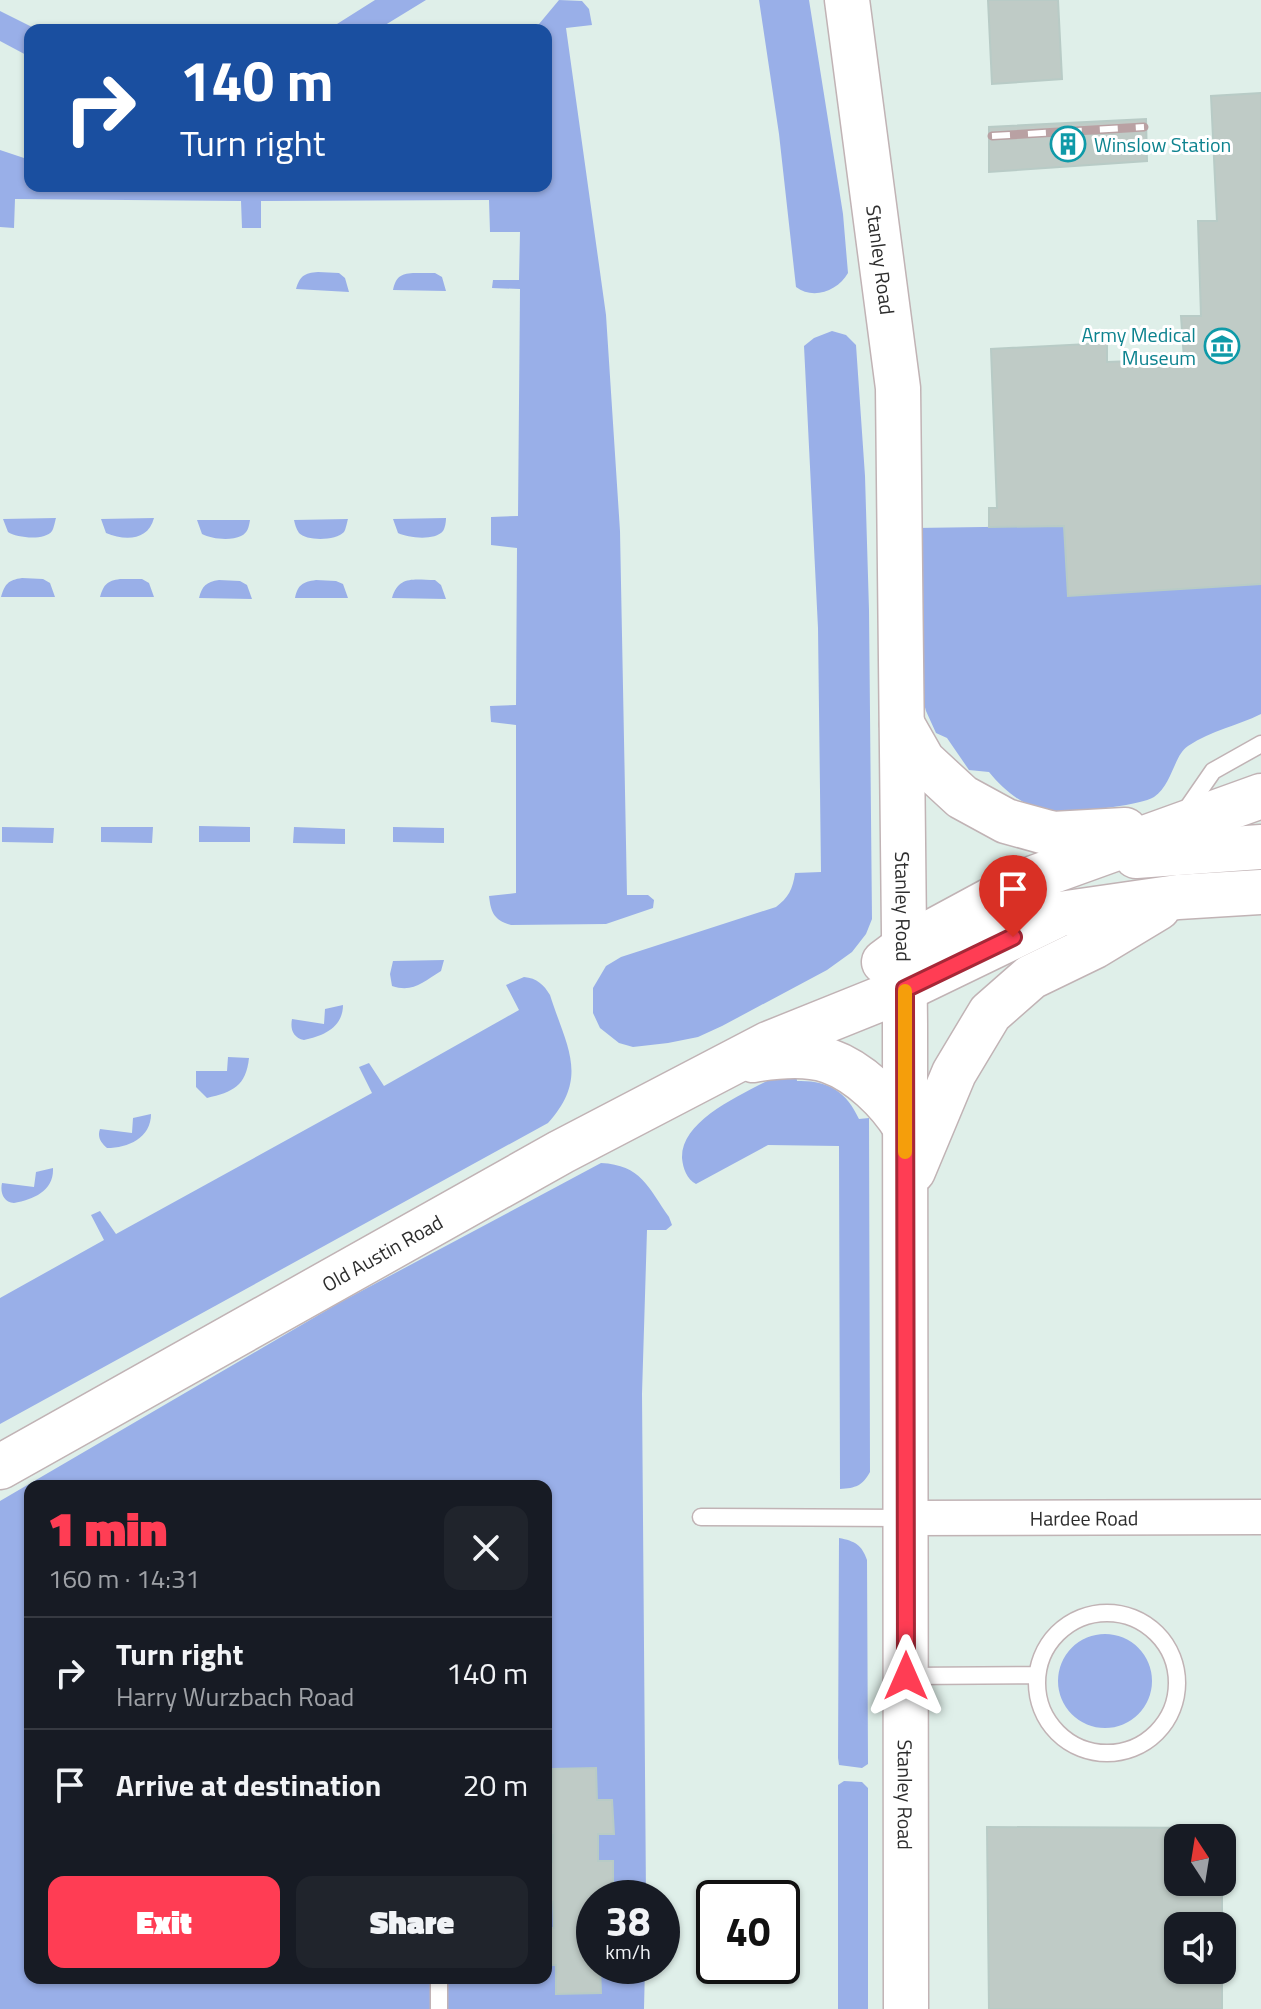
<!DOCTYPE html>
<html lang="en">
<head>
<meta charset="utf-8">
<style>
  body { margin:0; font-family:"Titillium Web",sans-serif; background:#20242c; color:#f1f3f6; height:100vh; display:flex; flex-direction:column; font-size:30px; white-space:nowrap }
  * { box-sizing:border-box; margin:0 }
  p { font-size:26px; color:#9ea1a6 }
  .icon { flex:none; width:44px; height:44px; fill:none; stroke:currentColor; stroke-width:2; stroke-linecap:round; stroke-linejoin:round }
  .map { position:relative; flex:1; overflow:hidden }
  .panel { position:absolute; left:24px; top:1480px; width:528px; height:504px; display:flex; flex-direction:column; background:#171b24; border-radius:16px; box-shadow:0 2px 6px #0004 }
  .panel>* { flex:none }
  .banner { position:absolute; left:24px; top:24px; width:528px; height:168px; border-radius:16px; box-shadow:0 2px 6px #0004; background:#1a4fa0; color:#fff; overflow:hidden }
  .needle { width:52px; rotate:348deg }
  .tools { position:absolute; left:1164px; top:1824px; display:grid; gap:16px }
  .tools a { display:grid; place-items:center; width:72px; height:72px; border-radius:16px; background:#171b24; box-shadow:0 2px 6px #0004; font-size:40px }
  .speed { position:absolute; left:576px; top:1880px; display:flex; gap:16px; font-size:40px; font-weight:700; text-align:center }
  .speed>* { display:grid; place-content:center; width:104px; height:104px; border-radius:50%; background:#171b24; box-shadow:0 2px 6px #0004; line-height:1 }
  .speed small { font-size:20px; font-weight:400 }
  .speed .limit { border:4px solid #111; border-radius:12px; background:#fff; color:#111 }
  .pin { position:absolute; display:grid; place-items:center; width:68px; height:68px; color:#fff; margin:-82px -34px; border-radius:50% 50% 50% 0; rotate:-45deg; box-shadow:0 0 8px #0007 }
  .pin .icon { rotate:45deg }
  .me { position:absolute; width:88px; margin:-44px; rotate:0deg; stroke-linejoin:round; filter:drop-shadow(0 0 6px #0008) }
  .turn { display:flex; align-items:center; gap:28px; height:168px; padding:0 24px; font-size:36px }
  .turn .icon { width:104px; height:104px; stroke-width:2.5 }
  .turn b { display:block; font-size:56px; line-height:68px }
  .round { display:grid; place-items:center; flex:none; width:84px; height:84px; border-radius:16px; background:#20242c }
  .overview { display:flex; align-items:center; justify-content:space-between; height:136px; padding:0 24px }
  h1 { font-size:48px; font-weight:800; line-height:60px; color:#ff3d54 }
  .button { display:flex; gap:16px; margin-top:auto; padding:16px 24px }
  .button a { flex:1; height:92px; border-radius:16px; background:#ff3d54; color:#fff; font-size:32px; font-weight:800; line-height:92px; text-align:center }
  .button a+a { background:#20242c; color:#f1f3f6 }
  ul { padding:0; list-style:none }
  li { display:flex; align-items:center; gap:24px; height:112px; padding:0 24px; border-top:2px solid #363941 }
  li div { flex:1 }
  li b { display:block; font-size:30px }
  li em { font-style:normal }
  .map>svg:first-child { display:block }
  .green { fill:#99afe8; fill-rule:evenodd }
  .building { fill:#bfcbc6; stroke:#b8cbc6; stroke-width:2; fill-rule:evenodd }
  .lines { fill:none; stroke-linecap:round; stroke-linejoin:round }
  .lane-casing { stroke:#c1b3b5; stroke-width:19 }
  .street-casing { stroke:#c1b3b5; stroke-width:37 }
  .secondary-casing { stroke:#c1b3b5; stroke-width:47 }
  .lane { stroke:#fff; stroke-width:16 }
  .street { stroke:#fff; stroke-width:34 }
  .secondary { stroke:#fff; stroke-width:44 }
  .rail-casing { stroke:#b9a1a3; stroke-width:9 }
  .rail { stroke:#fff; stroke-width:6; stroke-dasharray:18; stroke-linecap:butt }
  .route-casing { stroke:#a62837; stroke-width:20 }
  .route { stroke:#ff3d54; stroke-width:14 }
  .slow { stroke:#f59e0b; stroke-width:14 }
  .labels { text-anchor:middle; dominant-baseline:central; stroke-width:6; stroke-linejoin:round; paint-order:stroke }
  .culture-label { font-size:20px; fill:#0d838f; stroke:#fff; text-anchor:start }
  .street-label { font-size:20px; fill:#2d2d2d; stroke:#fff }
</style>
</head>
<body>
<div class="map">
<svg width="1261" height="2009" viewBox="0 0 1261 2009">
  <rect width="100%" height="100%" fill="#dfefe9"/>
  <path class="green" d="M375,0H426L377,30H322L337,24Z
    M559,0L582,1L589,9L592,25L566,28L606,315L620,531L627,895H648L654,900L653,908L606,924L511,925C494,920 491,913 489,896L516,893V725L491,722L490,706L516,705L517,548L491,545V517L518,516L520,289L492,288L493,280H519L520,232H490L489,200L261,201V228H242L241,201L15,199L14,228L0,227V150L30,160V186H546V30H534Z
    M759,0H809L843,214L848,273C838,291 813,300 796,287L779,134Z
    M0,11L38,30H30V57L0,41Z
    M318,272L339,273L345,278L349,292L296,289C300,276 304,273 318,272Z
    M413,273H435L442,277L446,291L393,290C396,277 400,274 413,273Z
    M832,331L846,335L856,345L865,476L869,610L872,919L866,934L852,952L827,970L722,1026L698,1037L668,1043L633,1047L619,1043L600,1028L593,1013V988L606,966L621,957L776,907C788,898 793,889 795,873L821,872L818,628L804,346L814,338Z
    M56,518C55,521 54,528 52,531C45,541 17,538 8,532L3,519Z
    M154,518C148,541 125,541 106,533L101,519Z
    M446,518C446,522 445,528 443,531C435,541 408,538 398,533L393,519Z
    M348,519C347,522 346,529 344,532C336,541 306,541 299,533C296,529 295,524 294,520Z
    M197,520H250C249,526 248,533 241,536C231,541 211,539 202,534Z
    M1064,526L1068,595L1261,584V714C1237,726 1212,730 1188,746C1174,755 1172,785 1154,797C1137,807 1063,814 1044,810C1021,805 1003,789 989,772L969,770L947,738L936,733L926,711L919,685L915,528Z
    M22,578L43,579L50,583L55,597H1C5,584 8,580 22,578Z
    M120,579H142L149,583L154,597H100C104,584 107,581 120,579Z
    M219,580L240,581L247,585L252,599L199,598C202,586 206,582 219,580Z
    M316,580L336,581L343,584L348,598H295C298,585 302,582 316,580Z
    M435,580L441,585L446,599L392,598C399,575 414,580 435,580Z
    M199,826L250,827V842H199Z
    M2,827L54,828L53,843L2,842Z
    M101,827H153L152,843L101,842Z
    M294,827L345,829V844L293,843Z
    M393,827L444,828V843L393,842Z
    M444,960L441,971C423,982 413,993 392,986L390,974L393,961Z
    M524,977C537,978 544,985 550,995C566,1046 590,1077 548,1123L0,1424V1298L104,1240L91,1215L100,1211L116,1234L372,1093L359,1067L369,1063L384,1086L519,1010L506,985Z
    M343,1005C343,1027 324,1036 304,1040C293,1038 290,1029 292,1019L324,1024L325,1009Z
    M228,1057L249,1058C246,1086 233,1092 207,1098L196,1087V1071H227Z
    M796,1072L797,1081C828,1080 846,1091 859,1119L869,1118L870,1472C862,1486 856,1488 840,1489L839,1146L768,1145L696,1184C687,1179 683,1169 682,1158C681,1117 751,1091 782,1073Z
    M151,1114C151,1138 128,1148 107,1148C101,1143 97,1137 100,1129L132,1133L133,1118Z
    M601,1163C641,1165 648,1187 669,1217L672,1225L666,1230H647L642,1394L646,1898H594V1966H645L644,2009H0V1501L339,1303ZM30,1486H546V1978H30Z
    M53,1168C54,1191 34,1199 14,1203C3,1202 0,1192 2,1183L34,1187L36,1172Z
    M839,1538C855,1541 862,1545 867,1560L868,1764L862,1768L839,1765L838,1758Z
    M1058 1681a47 47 0 1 1 94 0a47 47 0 1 1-94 0Z
    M844,1781L862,1782L868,1788V2009H838V1785Z"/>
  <path class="building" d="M988,0H1058L1062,79L992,84Z
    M1261,93V584L1068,596L1064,526L989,527V508H997L991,349L1107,343V362L1184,359L1181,316H1201L1198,221H1217L1211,96Z
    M1146,119L1147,161L989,172V127Z
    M596,1768L597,1800H612L614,1834H598V1861H613V1898H594V1966H600L601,1993L556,1994V1965H546V1928H554L553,1902L546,1903V1861L552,1862L553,1835H546V1799H551L552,1769Z
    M987,1827L1222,1828V1926H1178V1970H1222V2009H989ZM1178,1838H1222V1882H1178Z"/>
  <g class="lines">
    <g class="lane-casing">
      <path id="lane" d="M1184,813L1213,771L1261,744
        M701,1517L903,1518
        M1037 1683a70 70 0 1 1 140 0a70 70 0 1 1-140 0Z
        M907,1676L1037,1675
        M439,1978V2009"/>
    </g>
    <g class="street-casing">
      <g id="street">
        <path id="s1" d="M906,1518L1261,1517"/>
      </g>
    </g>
    <g class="secondary-casing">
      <g id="secondary">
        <path id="s2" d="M847,0L898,388L905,1024L906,2009"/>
        <path d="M902,724L923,761L962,797L1006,821L1053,834L1125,830"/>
        <path d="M1136,856L1261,847"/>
        <path d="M884,962L904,947L1028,880L1261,796"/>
        <path d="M753,1060C777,1056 806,1053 829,1061C860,1072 889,1101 905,1127"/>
        <path d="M913,1171L954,1073L990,1013L1031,977L1095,946L1158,908"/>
        <path id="s3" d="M0,1467L561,1152L768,1044L905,989L1060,914L1178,897L1261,892"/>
      </g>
    </g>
    <use href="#lane" class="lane"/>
    <use href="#street" class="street"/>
    <use href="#secondary" class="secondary"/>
    <g class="rail-casing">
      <path id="rail" d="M992,136L1144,127"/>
    </g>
    <use href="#rail" class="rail"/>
  </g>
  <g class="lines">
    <g class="route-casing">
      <path id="route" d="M906,1676L905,989L1013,937"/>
    </g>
    <use href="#route" class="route"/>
    <path class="slow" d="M905,991V1152"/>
  </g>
  <defs>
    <g id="building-ring" transform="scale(1.8)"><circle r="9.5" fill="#fff" stroke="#0f9aa8" stroke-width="1.5"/><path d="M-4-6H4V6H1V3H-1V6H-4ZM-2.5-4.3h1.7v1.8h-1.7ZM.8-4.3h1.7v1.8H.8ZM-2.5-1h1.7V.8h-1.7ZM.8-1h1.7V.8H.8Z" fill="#0f9aa8"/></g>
    <g id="museum-ring" transform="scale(1.8)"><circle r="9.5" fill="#fff" stroke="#0f9aa8" stroke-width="1.5"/><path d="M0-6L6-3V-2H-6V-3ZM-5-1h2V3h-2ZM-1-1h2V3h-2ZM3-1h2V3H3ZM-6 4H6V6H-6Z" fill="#0f9aa8"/></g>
  </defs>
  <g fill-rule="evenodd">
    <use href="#building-ring" x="1068" y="144"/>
    <use href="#museum-ring" x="1222" y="346"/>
  </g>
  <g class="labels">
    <g class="culture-label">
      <text x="1094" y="144">Winslow Station</text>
      <text x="1196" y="334" text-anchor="end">Army Medical<tspan x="1196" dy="23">Museum</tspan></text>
    </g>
    <g class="street-label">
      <text stroke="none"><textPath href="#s2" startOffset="262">Stanley Road</textPath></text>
      <text stroke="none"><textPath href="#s2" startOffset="910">Stanley Road</textPath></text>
      <text stroke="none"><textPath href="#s3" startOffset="438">Old Austin Road</textPath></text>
      <text stroke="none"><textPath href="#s1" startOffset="178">Hardee Road</textPath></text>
      <text stroke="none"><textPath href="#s2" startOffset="1798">Stanley Road</textPath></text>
    </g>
  </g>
</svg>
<div class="tools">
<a><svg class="needle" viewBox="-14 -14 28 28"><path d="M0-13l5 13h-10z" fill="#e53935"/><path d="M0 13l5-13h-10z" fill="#9ea1a6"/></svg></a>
<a><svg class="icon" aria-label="sound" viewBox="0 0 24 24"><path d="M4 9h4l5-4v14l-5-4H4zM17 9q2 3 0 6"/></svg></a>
</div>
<div class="speed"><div>38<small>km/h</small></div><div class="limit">40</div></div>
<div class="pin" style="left:1013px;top:937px;background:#d93025"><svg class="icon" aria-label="arrive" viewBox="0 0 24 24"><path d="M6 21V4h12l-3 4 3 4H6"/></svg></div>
<svg class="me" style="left:906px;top:1676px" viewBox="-20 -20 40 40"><path d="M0-17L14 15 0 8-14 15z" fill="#ff3d54" stroke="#fff" stroke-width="4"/></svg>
<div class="banner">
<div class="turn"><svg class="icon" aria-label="right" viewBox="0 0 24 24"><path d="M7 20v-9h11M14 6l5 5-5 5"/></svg><div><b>140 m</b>Turn right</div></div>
</div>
<section class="panel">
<div class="overview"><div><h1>1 min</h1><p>160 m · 14:31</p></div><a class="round"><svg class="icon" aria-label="close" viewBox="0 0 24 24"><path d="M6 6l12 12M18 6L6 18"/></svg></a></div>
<ul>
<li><svg class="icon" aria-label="right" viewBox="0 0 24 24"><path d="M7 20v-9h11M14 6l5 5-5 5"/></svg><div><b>Turn right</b><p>Harry Wurzbach Road</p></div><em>140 m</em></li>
<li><svg class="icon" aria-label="arrive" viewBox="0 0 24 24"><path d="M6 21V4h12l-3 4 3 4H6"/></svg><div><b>Arrive at destination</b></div><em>20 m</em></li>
</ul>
<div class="button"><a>Exit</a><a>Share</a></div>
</section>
</div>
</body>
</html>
